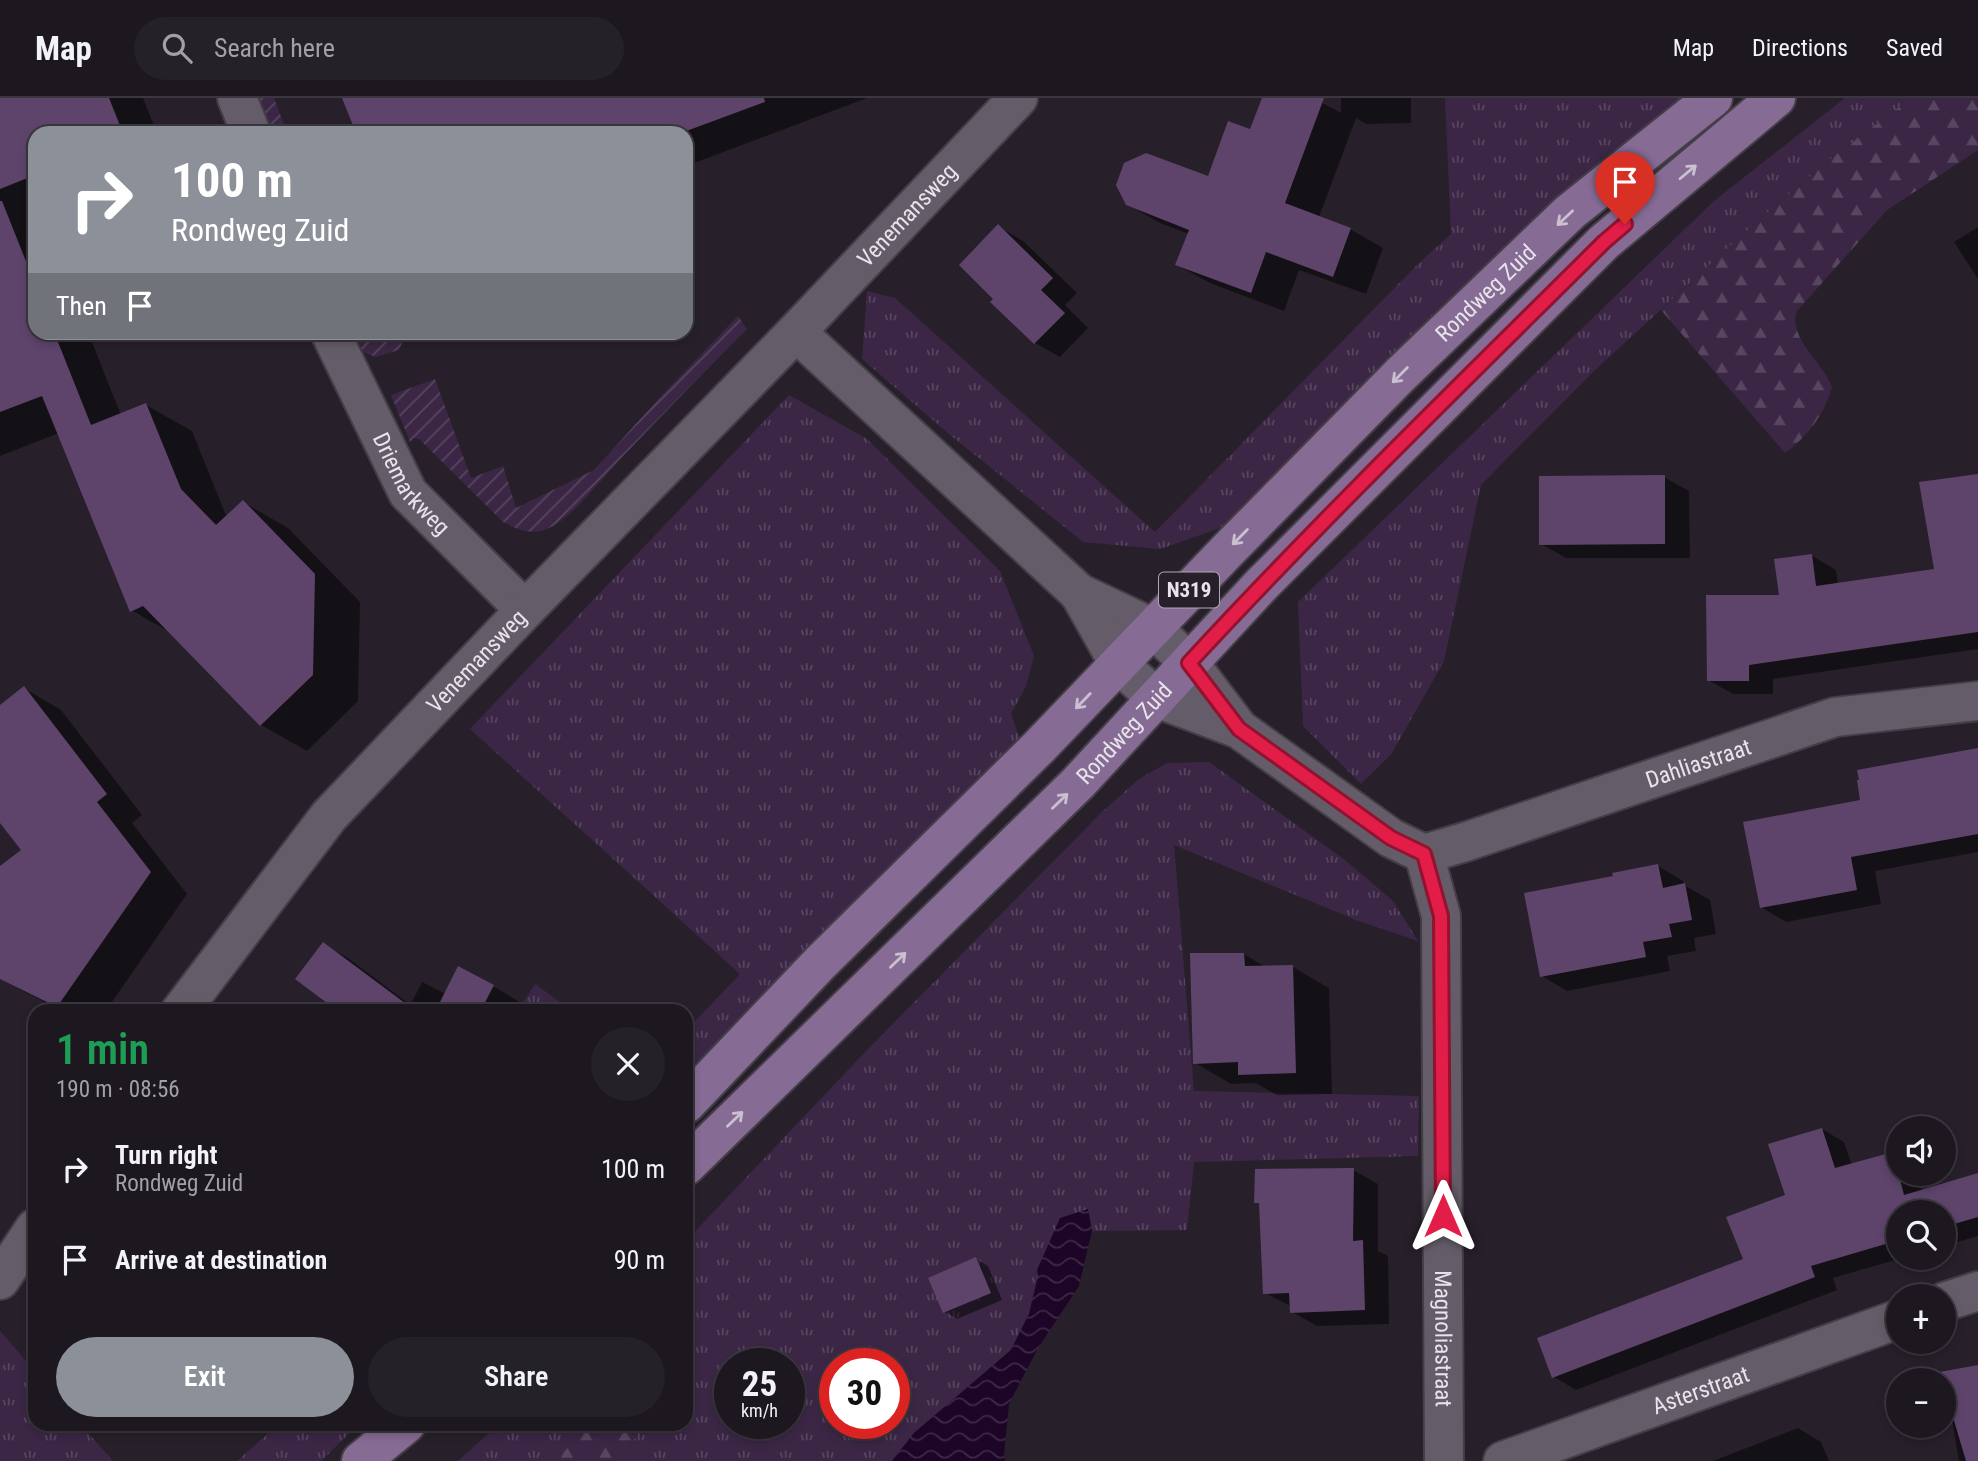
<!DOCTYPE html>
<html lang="en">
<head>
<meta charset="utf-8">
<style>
  body { margin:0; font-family:"Roboto Condensed",sans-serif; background:#252129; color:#f1f3f6; height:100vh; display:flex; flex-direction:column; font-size:26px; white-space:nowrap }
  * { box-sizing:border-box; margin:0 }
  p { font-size:23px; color:#a0a0a5 }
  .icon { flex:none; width:38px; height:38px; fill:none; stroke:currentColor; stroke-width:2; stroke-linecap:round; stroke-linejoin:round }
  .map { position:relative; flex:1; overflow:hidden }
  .details { position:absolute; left:28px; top:906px; width:665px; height:427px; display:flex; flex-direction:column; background:#1d1820; border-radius:21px; box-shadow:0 4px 10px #0003,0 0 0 2px #3b373e }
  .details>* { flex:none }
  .top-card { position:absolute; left:28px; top:28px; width:665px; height:214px; border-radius:21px; box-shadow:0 4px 10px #0003,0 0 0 2px #3b373e; background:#8c9099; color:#fff; overflow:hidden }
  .buttons { position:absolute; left:1886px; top:1018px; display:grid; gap:14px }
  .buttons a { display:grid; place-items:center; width:70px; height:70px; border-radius:50%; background:#1d1820; box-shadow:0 4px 10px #0003,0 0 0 2px #3b373e; font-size:35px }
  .speed { position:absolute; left:714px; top:1250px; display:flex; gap:14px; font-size:35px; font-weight:700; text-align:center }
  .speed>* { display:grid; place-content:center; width:91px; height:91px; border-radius:50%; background:#1d1820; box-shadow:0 4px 10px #0003,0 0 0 2px #3b373e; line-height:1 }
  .speed small { font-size:18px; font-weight:400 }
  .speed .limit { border:10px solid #d22; background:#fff; color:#111 }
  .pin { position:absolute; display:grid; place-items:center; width:60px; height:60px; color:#fff; margin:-72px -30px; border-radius:50% 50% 50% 0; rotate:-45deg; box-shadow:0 0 7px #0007 }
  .pin .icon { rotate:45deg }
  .me { position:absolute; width:77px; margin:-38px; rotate:0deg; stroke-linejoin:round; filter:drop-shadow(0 0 5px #0008) }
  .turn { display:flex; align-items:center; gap:24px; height:147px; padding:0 28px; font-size:32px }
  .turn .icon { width:91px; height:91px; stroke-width:2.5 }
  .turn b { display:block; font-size:49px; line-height:60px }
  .then { display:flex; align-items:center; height:66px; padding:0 28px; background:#0003; gap:14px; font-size:26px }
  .round { display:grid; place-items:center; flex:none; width:74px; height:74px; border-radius:37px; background:#252129 }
  .summary { display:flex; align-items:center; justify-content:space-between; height:119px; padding:0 28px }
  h1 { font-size:42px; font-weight:600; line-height:52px; color:#1e9e55 }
  .primary-button { display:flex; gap:14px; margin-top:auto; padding:14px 28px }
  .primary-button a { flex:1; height:80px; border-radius:42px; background:#8c9099; color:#fff; font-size:28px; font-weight:600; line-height:80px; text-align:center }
  .primary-button a+a { background:#252129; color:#f1f3f6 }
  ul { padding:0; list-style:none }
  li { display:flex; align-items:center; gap:21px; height:91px; padding:0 28px }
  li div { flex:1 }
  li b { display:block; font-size:26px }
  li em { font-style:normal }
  header { display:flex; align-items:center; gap:42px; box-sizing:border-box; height:98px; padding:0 35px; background:#1d1820; border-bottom:2px solid #3b373e }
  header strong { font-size:33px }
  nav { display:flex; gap:38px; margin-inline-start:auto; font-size:24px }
  .search { width:490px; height:63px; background:#252129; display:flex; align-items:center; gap:18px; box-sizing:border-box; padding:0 24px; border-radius:38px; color:#a0a0a5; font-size:26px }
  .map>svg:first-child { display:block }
  .grass { fill:url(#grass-tufts); fill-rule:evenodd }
  .forest { fill:url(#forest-firs) }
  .garden { fill:url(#garden-furrows) }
  .water { fill:url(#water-waves) }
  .shadow { fill:#0007 }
  .building { fill:#5e446b }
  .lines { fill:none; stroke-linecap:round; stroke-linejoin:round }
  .minor-casing { stroke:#443e47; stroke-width:42 }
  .major-casing { stroke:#443e47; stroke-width:42 }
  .minor { stroke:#645d69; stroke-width:38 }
  .major { stroke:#866b94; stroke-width:38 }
  .oneway { stroke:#cbc0d1 }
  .route-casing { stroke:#92132f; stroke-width:18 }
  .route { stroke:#e11d48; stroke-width:12 }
  .labels { text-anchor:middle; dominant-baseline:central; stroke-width:7; stroke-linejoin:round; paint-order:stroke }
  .shield { fill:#27202a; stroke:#aea9b1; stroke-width:2 }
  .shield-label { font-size:21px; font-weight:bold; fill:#e8e4eb }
  .street-label { font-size:23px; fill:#e8e4eb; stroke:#27202a }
</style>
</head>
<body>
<header>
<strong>Map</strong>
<div class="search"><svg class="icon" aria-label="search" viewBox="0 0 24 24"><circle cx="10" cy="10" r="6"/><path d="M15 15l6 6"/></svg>Search here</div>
<nav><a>Map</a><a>Directions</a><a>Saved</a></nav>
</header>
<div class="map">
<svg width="1978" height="1363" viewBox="0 0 1978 1363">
  <defs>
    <pattern id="grass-tufts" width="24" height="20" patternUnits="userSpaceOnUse" patternTransform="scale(1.75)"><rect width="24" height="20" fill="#3b2745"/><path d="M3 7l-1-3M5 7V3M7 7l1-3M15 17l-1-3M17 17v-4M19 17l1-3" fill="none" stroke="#574660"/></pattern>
    <pattern id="forest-firs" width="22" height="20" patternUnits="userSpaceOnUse" patternTransform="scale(1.75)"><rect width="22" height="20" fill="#3b2745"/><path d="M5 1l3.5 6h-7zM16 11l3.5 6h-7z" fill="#574660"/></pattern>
    <pattern id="garden-furrows" width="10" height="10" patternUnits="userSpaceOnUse" patternTransform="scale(1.75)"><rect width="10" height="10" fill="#3b2745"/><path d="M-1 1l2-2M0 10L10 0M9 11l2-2" fill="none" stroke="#574660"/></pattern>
    <pattern id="water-waves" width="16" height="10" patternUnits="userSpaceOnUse" patternTransform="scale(1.75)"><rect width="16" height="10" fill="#1c0526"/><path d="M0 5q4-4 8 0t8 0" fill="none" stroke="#3d2946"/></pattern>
  </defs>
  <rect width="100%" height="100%" fill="#27202a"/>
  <path class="grass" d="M1445,0H1684L1566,92L1308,342L1223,429L1160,451L1083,444L949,336L862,261L867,193L895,200L1155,434L1417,167L1451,136Z
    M1845,0H1911L1828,63L1756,124L1593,274L1481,387L1444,563L1392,655L1361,686L1303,628L1298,504L1714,103Z
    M789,297L867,341L1000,473L1034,558L1026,588L1011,616L1021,644L686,992V933L740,876L470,631Z
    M1209,664L1345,762L1393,803L1418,843L1356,822L1174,747L1194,993L1419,998L1418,1058L1194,1064L1187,1132L1092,1133L1088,1111L1038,1178L1029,1216L1011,1252L914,1335L892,1363H622L639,1333L640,1327L686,1326V1143L870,949L1103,713L1139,681L1167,665ZM730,1265H789V1325H730ZM835,1265H894V1325H835Z
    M535,886L572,913H518Z
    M0,1233L35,1273V1326L81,1327L113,1363H0Z
    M278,1327V1326L358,1327L321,1363H237Z
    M498,1327H594L552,1363H458Z"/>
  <path class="forest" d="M1911,0H1978V52L1887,112L1797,213C1787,239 1823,265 1832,289C1824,317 1808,338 1785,355L1661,212L1756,124L1828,63Z
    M594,1327H640L639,1333L622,1363H552Z"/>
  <path class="garden" d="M257,0H274L287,35H271Z
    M738,218L747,231C706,272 666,313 626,355C606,375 574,419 549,430C532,438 518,432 503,424L419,341L414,340L410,344L391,297L435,281L471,380L503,368L516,410L594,372L663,296Z
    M355,235H370L373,240L387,237L402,245L399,252L376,259L363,254Z"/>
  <path class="water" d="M1088,1111L1092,1133L1079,1188L1038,1250L1009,1306L1004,1357L1005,1363H892L914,1335L1011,1252L1029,1216L1038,1178L1037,1172L1060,1120Z"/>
  <path class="shadow" d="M0,0H143L157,35H35V234H88L121,317L146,307L192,333L227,420L243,404L288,430L360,504L358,603L307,653L261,627L173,536L131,512L59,335L0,358Z
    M344,0H867L686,68V35H358Z
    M1264,0H1313L1341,15V0H1411V25L1366,26L1356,20L1319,119L1350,131L1383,150L1366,196L1299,172L1284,213L1210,185L1177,167L1189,136L1160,125L1127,106L1209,80L1251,33Z
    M999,129L1023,143L1077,195L1065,207L1088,230L1060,259L1035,245L996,201Z
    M1978,129V181L1954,144Z
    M1978,378V551L1773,581V596H1733L1708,582L1781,498L1811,457L1836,472L1838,486L1936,472Z
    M1664,379L1689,393L1690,460H1566L1541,446Z
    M24,590L61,612L142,717L132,725L187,796L105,914H64L0,881V770L23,752L0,722V609Z
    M1978,651V754L1875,773L1881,806L1786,824L1761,809L1862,703Z
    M1658,768L1683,783L1684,787L1710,802L1716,836L1694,840L1696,853L1667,858L1670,873L1567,893L1542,878L1615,779Z
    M323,846L348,860L405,903L397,914Z
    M1244,856L1267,870L1293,869L1329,890L1332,996L1277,997L1255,985L1231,986L1195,965Z
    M422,884L446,896L493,888L518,903L512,914H407Z
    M1822,1031L1844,1044L1852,1067L1893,1056L1899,1059V1076H1917L1922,1094L1978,1077V1138L1944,1148V1115H1899V1160H1902L1833,1180L1837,1192L1576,1292L1554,1279L1746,1162L1787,1098Z
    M1353,1072L1378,1086V1153L1388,1158L1389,1226L1317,1228L1292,1214V1209L1265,1195L1261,1106L1256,1103Z
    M976,1161L988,1168L1002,1202L957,1221L945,1214Z
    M1978,1269V1363H1959L1944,1275Z
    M1798,1330L1821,1344L1829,1363H1713Z"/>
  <path class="building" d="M0,0H109L123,35H35V77L0,91Z
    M342,0H764L765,4L681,35H356Z
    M1262,0H1324L1285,105L1351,130L1333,179L1266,154L1251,195L1175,167L1189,132L1126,107L1116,87L1124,65L1146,55L1208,78L1228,23L1250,31Z
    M0,103H2L35,186V234H54L91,327L146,305L181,391L216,427L243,402L315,476L313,577L260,628L143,508L130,514L42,298L0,314Z
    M998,126L1053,180L1041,192L1065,215L1034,246L990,204L993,201L959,167Z
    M1978,376V534L1749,567V583H1707L1706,497H1779L1774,461L1812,456L1816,488L1934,471L1919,384Z
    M1665,377V446L1539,447V378Z
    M24,588L107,696L97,704L151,774L57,909L0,881V768L21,752L0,725V607Z
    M1978,650V736L1851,759L1857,792L1760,810L1743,724L1860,702L1857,682H1859L1857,672Z
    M1658,766L1663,790L1685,785L1692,822L1669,826L1672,839L1643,844L1646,859L1540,879L1524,795L1613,778L1612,775Z
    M323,844L417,914H339L295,881Z
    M1190,855H1244L1245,868L1293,867L1296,975L1238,977V964L1193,966Z
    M458,868L494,887L480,914H435Z
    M1822,1030L1835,1070L1893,1054L1904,1097L1978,1075V1119L1944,1129V1115H1899V1142L1811,1168L1815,1179L1552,1280L1537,1240L1743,1161L1726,1119L1785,1097L1768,1046Z
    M1354,1070L1353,1143L1363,1142L1365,1212L1290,1215L1289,1195L1263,1196L1259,1105H1254L1255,1071Z
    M976,1159L991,1195L943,1215L928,1180Z
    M1978,1267V1363H1966L1944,1289V1283H1942L1940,1274Z"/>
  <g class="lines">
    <g class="minor-casing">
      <g id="minor">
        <path d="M237,0L251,35"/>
        <path id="s1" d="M330,234L408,395L525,512"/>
        <path d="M796,234L1079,495L1153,530L1189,565L1239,631"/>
        <path id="s2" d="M1079,495L1119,566L1156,600L1239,631L1391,740L1424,756L1441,818L1444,1363"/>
        <path id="s3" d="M1424,756L1465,744L1835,619L1978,603"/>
        <path id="s4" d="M180,914L329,718L525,512L796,234L1018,0"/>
        <path d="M0,1182L35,1130"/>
        <path d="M1944,1204L1978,1193"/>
        <path id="s5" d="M1503,1363L1899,1221"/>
      </g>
    </g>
    <g class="major-casing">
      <g id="major">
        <path id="s6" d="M686,1006L820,865L1039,649L1226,454L1401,276L1570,114L1713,0"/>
        <path id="s7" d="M686,1068L1078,685L1262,486L1604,144L1776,0"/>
        <path d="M361,1363L406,1326"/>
      </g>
    </g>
    <use href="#minor" class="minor"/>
    <use href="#major" class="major"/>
  </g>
  <defs><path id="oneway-shaft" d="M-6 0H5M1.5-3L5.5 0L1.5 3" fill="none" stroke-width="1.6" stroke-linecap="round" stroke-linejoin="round" transform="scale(1.75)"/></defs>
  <g class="oneway">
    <use href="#oneway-shaft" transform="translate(1688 74) rotate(-40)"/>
    <use href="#oneway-shaft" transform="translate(1565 120) rotate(137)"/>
    <use href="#oneway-shaft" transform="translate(1400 277) rotate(135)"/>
    <use href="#oneway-shaft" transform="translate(1240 439) rotate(135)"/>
    <use href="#oneway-shaft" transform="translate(1083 603) rotate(134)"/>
    <use href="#oneway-shaft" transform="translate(1060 703) rotate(-44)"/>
    <use href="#oneway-shaft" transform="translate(898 862) rotate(-44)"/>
    <use href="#oneway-shaft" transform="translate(735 1021) rotate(-44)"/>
  </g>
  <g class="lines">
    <g class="route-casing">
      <path id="route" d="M1443,1118L1441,818L1424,756L1391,740L1239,631L1189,565C1323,420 1464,283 1604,144L1625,126"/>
    </g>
    <use href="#route" class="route"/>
  </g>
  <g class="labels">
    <rect class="shield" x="1159" y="474.5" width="60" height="35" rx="5"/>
    <g class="shield-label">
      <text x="1189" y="492">N319</text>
    </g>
    <g class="street-label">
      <text stroke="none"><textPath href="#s4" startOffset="1080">Venemansweg</textPath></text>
      <text stroke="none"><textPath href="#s6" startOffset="1139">Rondweg Zuid</textPath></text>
      <text stroke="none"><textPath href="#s1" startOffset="173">Driemarkweg</textPath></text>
      <text stroke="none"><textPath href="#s4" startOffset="460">Venemansweg</textPath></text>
      <text stroke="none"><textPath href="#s7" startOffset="616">Rondweg Zuid</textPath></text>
      <text stroke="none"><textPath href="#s3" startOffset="289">Dahliastraat</textPath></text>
      <text stroke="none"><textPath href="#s2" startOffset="931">Magnoliastraat</textPath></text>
      <text stroke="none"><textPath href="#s5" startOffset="210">Asterstraat</textPath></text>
    </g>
  </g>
</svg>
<div class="buttons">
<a><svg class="icon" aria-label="sound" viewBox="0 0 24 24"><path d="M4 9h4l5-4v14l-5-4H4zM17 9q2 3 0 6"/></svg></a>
<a><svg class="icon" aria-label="search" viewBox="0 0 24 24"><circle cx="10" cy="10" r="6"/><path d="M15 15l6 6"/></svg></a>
<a>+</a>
<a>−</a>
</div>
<div class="speed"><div>25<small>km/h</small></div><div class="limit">30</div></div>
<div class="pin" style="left:1625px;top:126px;background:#d93025"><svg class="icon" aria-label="arrive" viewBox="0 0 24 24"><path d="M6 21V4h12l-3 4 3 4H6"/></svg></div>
<svg class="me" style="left:1443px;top:1118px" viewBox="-20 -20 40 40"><path d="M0-17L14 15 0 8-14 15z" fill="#e11d48" stroke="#fff" stroke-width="4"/></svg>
<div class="top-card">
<div class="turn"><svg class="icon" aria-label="right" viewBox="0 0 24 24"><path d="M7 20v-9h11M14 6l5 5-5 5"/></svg><div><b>100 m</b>Rondweg Zuid</div></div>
<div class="then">Then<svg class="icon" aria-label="arrive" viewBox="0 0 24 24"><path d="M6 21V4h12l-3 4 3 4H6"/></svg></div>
</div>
<section class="details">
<div class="summary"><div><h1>1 min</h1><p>190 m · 08:56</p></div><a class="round"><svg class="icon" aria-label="close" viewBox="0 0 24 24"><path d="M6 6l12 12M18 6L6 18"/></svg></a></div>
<ul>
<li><svg class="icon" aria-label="right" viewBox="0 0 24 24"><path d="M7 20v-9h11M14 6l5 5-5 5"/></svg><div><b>Turn right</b><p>Rondweg Zuid</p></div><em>100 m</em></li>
<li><svg class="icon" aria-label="arrive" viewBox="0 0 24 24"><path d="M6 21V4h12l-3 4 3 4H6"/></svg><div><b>Arrive at destination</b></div><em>90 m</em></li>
</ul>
<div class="primary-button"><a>Exit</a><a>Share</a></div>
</section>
</div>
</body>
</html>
